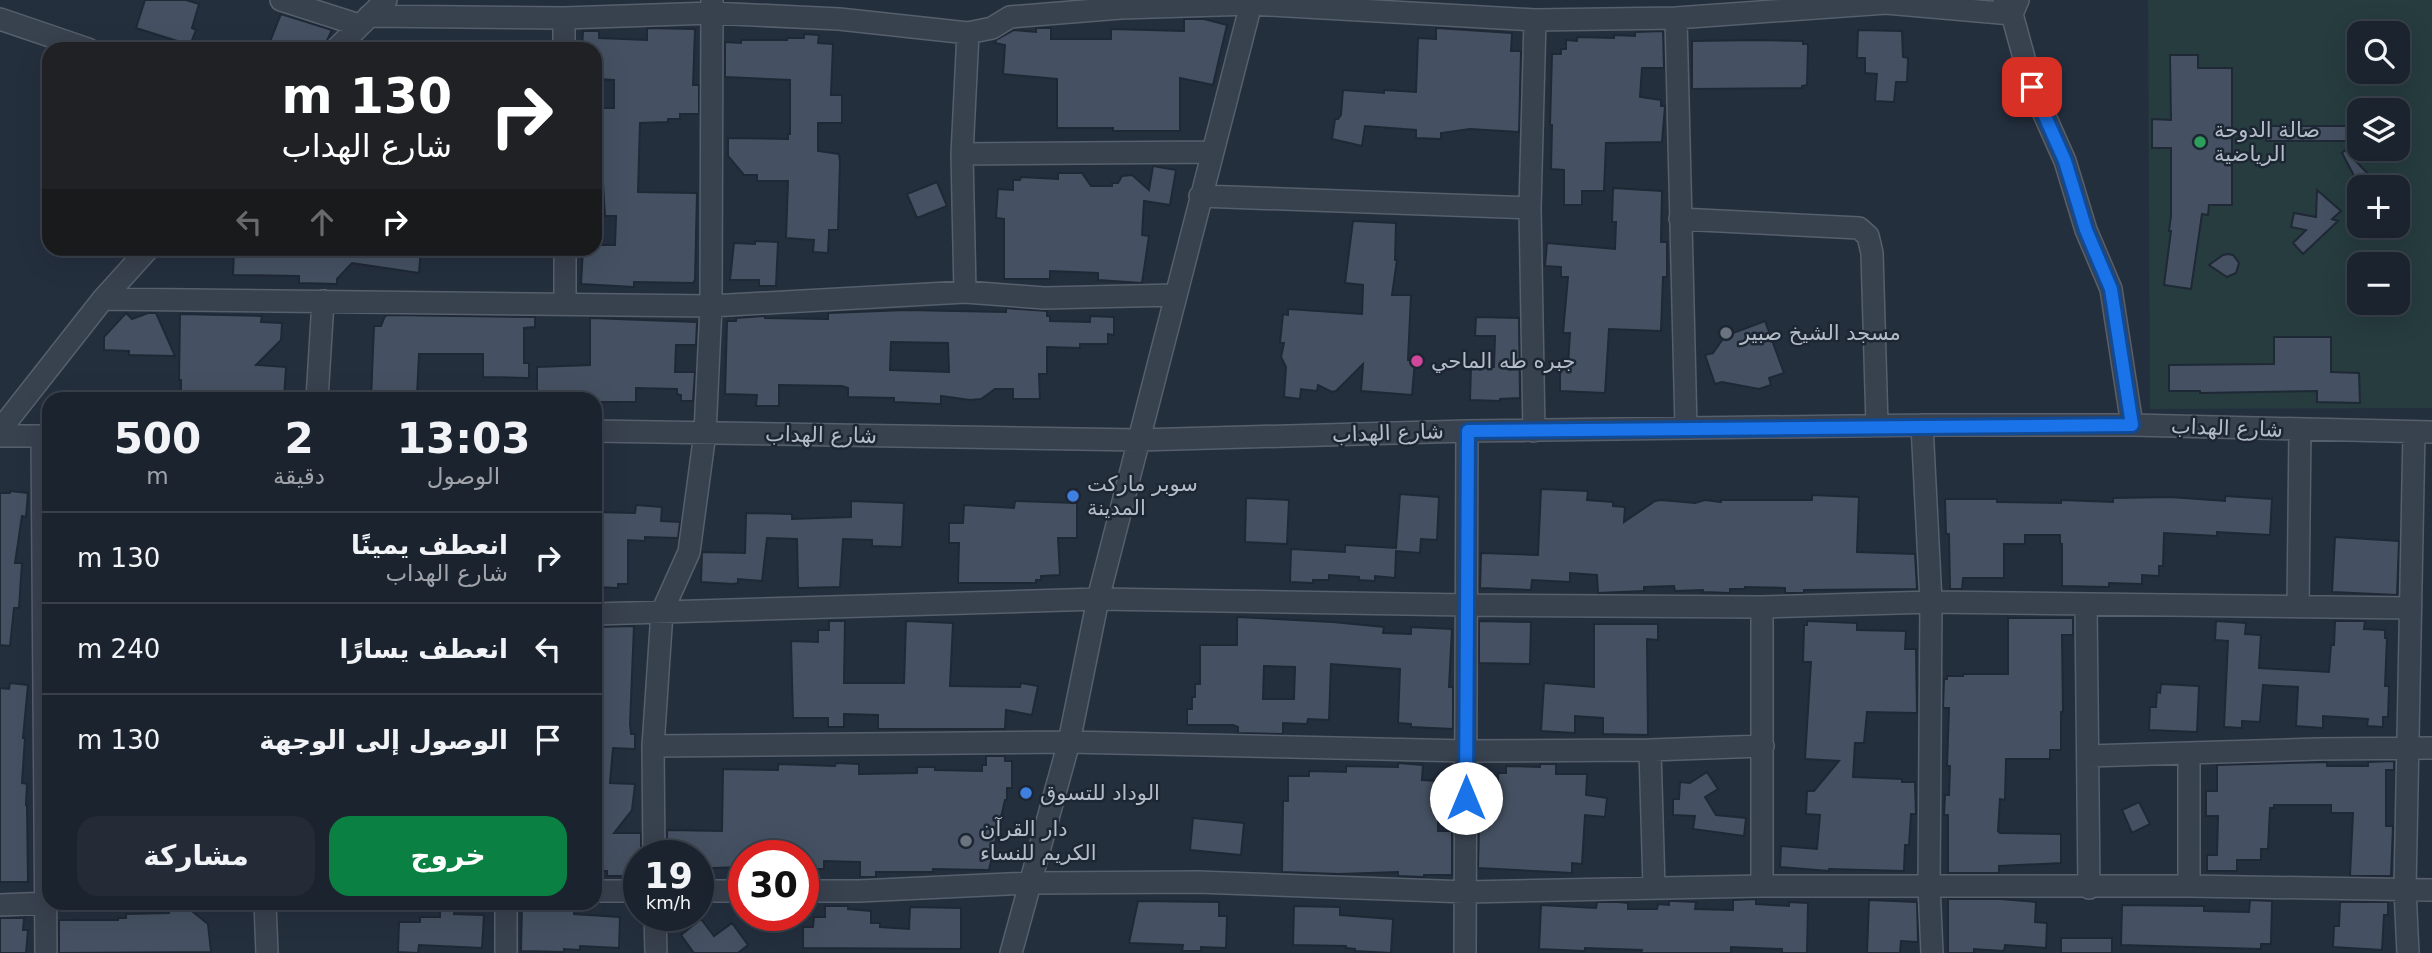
<!DOCTYPE html>
<html lang="ar">
<head>
<meta charset="utf-8">
<style>
  body { margin:0; font-family:"DejaVu Sans","Noto Naskh Arabic",sans-serif; background:#242b36; color:#f1f3f6; direction:rtl; height:100vh; display:flex; flex-direction:column; font-size:26px; white-space:nowrap }
  * { box-sizing:border-box; margin:0 }
  p { font-size:23px; color:#a0a4aa }
  .icon { flex:none; width:38px; height:38px; fill:none; stroke:currentColor; stroke-width:2; stroke-linecap:round; stroke-linejoin:round }
  .map { position:relative; flex:1; overflow:hidden; direction:ltr }
  .side { position:absolute; left:42px; top:392px; width:560px; height:518px; display:flex; flex-direction:column; background:#1b232e; border-radius:21px; box-shadow:0 7px 28px #0002,0 0 0 2px #39404a; direction:rtl }
  .side>* { flex:none }
  .hud { position:absolute; left:42px; top:42px; width:560px; height:214px; border-radius:21px; box-shadow:0 7px 28px #0002,0 0 0 2px #39404a; direction:rtl; background:#202124; color:#fff; overflow:hidden }
  .buttons { position:absolute; left:2347px; top:21px; display:grid; gap:14px }
  .buttons a { display:grid; place-items:center; width:63px; height:63px; border-radius:14px; background:#1b232e; box-shadow:0 7px 28px #0002,0 0 0 2px #39404a; font-size:35px }
  .speed { position:absolute; left:623px; top:840px; display:flex; gap:14px; font-size:35px; font-weight:700; text-align:center }
  .speed>* { display:grid; place-content:center; width:91px; height:91px; border-radius:50%; background:#1b232e; box-shadow:0 7px 28px #0002,0 0 0 2px #39404a; line-height:1 }
  .speed small { font-size:18px; font-weight:400 }
  .speed .limit { border:10px solid #d22; background:#fff; color:#111 }
  .pin { position:absolute; display:grid; place-items:center; width:60px; height:60px; color:#fff; margin:-30px; border-radius:14px; box-shadow:0 4px 10px #0006 }
  .me { position:absolute; width:77px; margin:-38px; rotate:0deg; stroke-linejoin:round; filter:drop-shadow(0 0 5px #0008) }
  .turn { display:flex; align-items:center; gap:24px; height:147px; padding:0 35px; font-size:32px }
  .turn .icon { width:91px; height:91px; stroke-width:2.5 }
  .turn b { display:block; font-size:49px; line-height:60px }
  .lanes { display:flex; align-items:center; height:66px; padding:0 35px; background:#0003; justify-content:center; gap:35px; direction:ltr }
  .lanes .off { opacity:.35 }
  .eta { display:flex; justify-content:space-evenly; align-items:center; height:119px; text-align:center }
  .eta b { font-size:42px; font-weight:800; line-height:49px }
  .button { display:flex; gap:14px; margin-top:auto; padding:14px 35px }
  .button a { flex:1; height:80px; border-radius:21px; background:#0b8043; color:#fff; font-size:28px; font-weight:800; line-height:80px; text-align:center }
  .button a+a { background:#242b36; color:#f1f3f6 }
  ul { padding:0; list-style:none }
  li { display:flex; align-items:center; gap:21px; height:91px; padding:0 35px; border-top:2px solid #39404a }
  li div { flex:1 }
  li b { display:block; font-size:26px }
  li em { font-style:normal }
  .map>svg:first-child { display:block }
  .green { fill:#263c3f; fill-rule:evenodd }
  .building { fill:#455162; stroke:#1f2835; stroke-width:2; fill-rule:evenodd }
  .lines { fill:none; stroke-linecap:round; stroke-linejoin:round }
  .minor-casing { stroke:#565f6c; stroke-width:24 }
  .minor { stroke:#38414e; stroke-width:21 }
  .route-casing { stroke:#114b97; stroke-width:18 }
  .route { stroke:#1a73e8; stroke-width:12 }
  .leisure-dot { fill:#2e9e5b; stroke:#1d2633; stroke-width:2.5 }
  .worship-dot { fill:#6b7280; stroke:#1d2633; stroke-width:2.5 }
  .hotel-dot { fill:#d1479c; stroke:#1d2633; stroke-width:2.5 }
  .shop-dot { fill:#3f7fe0; stroke:#1d2633; stroke-width:2.5 }
  .labels { text-anchor:middle; dominant-baseline:central; stroke-width:5; stroke-linejoin:round; paint-order:stroke }
  .poi-label { font-size:21px; fill:#b4bcc9; stroke:#1d2633; text-anchor:start }
  .street-label { font-size:21px; fill:#b4bcc9; stroke:#1d2633 }
</style>
</head>
<body>
<div class="map">
<svg width="2432" height="953" viewBox="0 0 2432 953">
  <rect width="100%" height="100%" fill="#242f3e"/>
  <path class="green" d="M2148,0H2432V408L2150,409ZM2359,33H2398V72H2359ZM2359,110H2398V149H2359ZM2359,187H2398V226H2359ZM2359,264H2398V303H2359Z"/>
  <path class="building" d="M145,0H186L199,4L192,28L196,30L190,45L136,28Z
    M281,14L332,30L323,49H312L295,43L293,49H267Z
    M1184,19H1204L1227,25L1213,85L1180,78V131H1113V128H1057V79L1003,74L1005,45L995,43L996,40L1014,30L1036,32V28H1051V39H1111V29L1184,31Z
    M647,28L695,29L693,85H699V114H680V119H668V122L640,123L638,192L697,193L695,280L693,283L634,282V287L581,284L583,248H595V245H615L616,216H605L603,184H595L596,108H614V80L595,79V49H582L583,31H599V38L647,40Z
    M1436,28L1512,33L1511,51H1521L1519,132L1470,129L1441,133V139L1416,138V130L1365,126L1362,146L1332,139L1335,119H1338L1341,115L1343,90L1384,93V90L1416,92L1418,38L1436,39Z
    M1858,30L1902,31L1903,57L1908,58L1907,82H1896L1894,102L1875,101L1877,74L1865,73V58H1857Z
    M1663,31L1664,68H1642L1640,97L1661,100V106H1665L1662,142L1606,143L1604,191H1582V205H1564V170L1551,169L1552,125H1550L1552,54H1561V49H1566V40L1577,41V37L1614,38V35L1635,36V32Z
    M804,34L819,35L818,43L833,44L831,95H842V123H818V151L839,154L840,161L838,230H829L828,253L813,252L814,240L786,238L788,181H757V175H744L728,156V138L788,139V134H790V80L725,77V42L741,43V40H787V38H804Z
    M1756,40L1803,41V44H1808L1807,85L1802,86V88L1692,89V41Z
    M2170,55H2198V68H2232V205H2209L2208,215L2202,214L2191,289L2164,285L2171,231H2169L2171,216V148H2152V119L2171,120Z
    M2266,126H2352V141H2266Z
    M2345,150L2373,179L2365,187H2360L2342,153Z
    M1153,166L1176,170L1170,205L1144,201L1142,235L1149,236L1142,283L1098,280V273L1050,271V279H1004V219L996,218L998,189L1013,190V180H1020L1021,177L1058,179V173H1082L1091,186H1112V183H1118L1122,176L1132,175L1149,190Z
    M937,182L947,206L917,218L907,194Z
    M1613,188L1662,191L1661,242H1667V277H1663L1661,331L1609,329L1605,393L1560,391V365L1568,366L1570,333H1563L1568,277H1561V267L1545,266L1547,243L1615,249L1616,222H1612Z
    M2317,190L2341,211L2332,219L2338,221L2303,254L2293,243L2306,230L2291,227L2294,213L2316,217Z
    M1353,221L1396,223L1395,260H1397L1392,295H1411L1408,360H1415L1412,395L1361,391L1363,364L1336,391L1332,392L1318,385L1317,391L1301,389L1300,399L1284,397L1286,367L1281,357L1284,343H1280L1283,314L1288,315V309L1362,314L1363,285L1345,283Z
    M755,241L778,242L776,286H759V280H730L734,243L755,244Z
    M234,248H421L419,273L352,263L337,279V284L299,283V276L233,275Z
    M2228,254L2233,255L2239,263L2236,273L2227,277L2209,265L2223,255Z
    M1006,308L1047,311V316H1050V321L1090,322V316L1114,317V335L1108,334V344H1080V348L1047,347V374H1039L1040,399H1013V389H995L981,399L970,400L941,396V404L894,402V398L848,397V388L842,386L779,385V406H756L757,395L725,394L727,321H736V318L765,316V318L828,319V313L906,310L1006,312ZM891,342L948,343L949,372L890,370Z
    M126,313L132,319L148,313H156L175,356L129,355V351L104,350V337Z
    M180,314L262,316L261,322L282,323L281,340L256,365L286,367L284,399H181V380H179Z
    M388,315L535,317V327L524,328V363H529V378L483,377V354H419L417,395H395V399H371L374,326H381L385,316Z
    M1476,317L1519,318L1520,398L1500,399V401L1470,400L1471,367H1494L1495,336H1475Z
    M590,318L697,322L696,345H676L675,372H695L693,401H681V395L677,394V389L636,388V402H595V399H590V396L537,399V367L590,365Z
    M1765,321L1784,373L1769,378L1771,385L1759,389L1722,382L1715,384L1705,355L1713,353L1725,336Z
    M2274,337H2331V372L2359,373L2360,403L2317,402V391L2200,393V391H2169V365L2274,364Z
    M1541,489L1588,491L1587,500L1613,502V506L1625,507L1624,522L1655,501L1661,500L1695,503L1705,500L1721,502V500H1812V495L1859,497L1857,552L1915,554L1917,589L1804,590V593H1785V588L1745,587V589H1730V593L1703,592V590L1675,591L1674,586L1644,587V591L1598,593L1597,575L1570,573V582L1532,580L1531,590L1480,588L1481,553L1538,555Z
    M10,491L28,493L26,517L22,516L15,563H22L19,608H14L10,646L0,645V493H10Z
    M1400,494L1439,497L1437,540L1421,539L1420,553L1396,551L1395,578L1375,576V581L1359,580V577L1329,575V580H1313V583L1290,582L1291,549L1345,552V545L1396,548Z
    M2225,496L2272,499L2270,535L2217,532V536L2164,533L2163,566H2159V576L2142,575V584L2109,583V587L2062,586V544H2060V535H2025V544H2004V578H1963L1962,589H1950L1949,534H1946L1945,499H1997V502L2061,503V500L2113,502V498L2170,497L2225,501Z
    M1246,498L1289,500L1287,544L1245,542Z
    M851,501L904,503L902,547L872,546V540L843,539L840,587L798,588L797,539L767,538L762,581L738,579V583L733,584L701,582L702,552L745,553L746,513L792,514V519L851,517Z
    M1015,501L1077,503V538H1058L1060,575L1041,576V580H1036V583H958L959,543H949V523H963L964,505L1014,508Z
    M636,505L662,507L661,521L680,522L678,538L645,537V541L628,540V584H618V588L595,587V512L635,513Z
    M2335,537L2399,541L2397,595L2332,592Z
    M1237,617L1333,622L1384,627L1383,633L1411,634V627L1452,629L1449,687H1453V729L1411,727V724L1398,723L1400,669L1331,664L1329,720L1308,719L1307,724L1283,723V734L1238,733V727L1233,725H1187V709H1192V697H1195V684H1200V645H1237ZM1264,666L1295,667L1294,699H1263Z
    M2008,618H2073V635H2062L2063,712H2061V750H2050V759H2006L2005,800L2000,799L1998,831L2000,833L2061,834V863L1999,866V873H1948V815H1944L1945,795H1949L1950,766H1947L1949,708H1943L1944,679H1947V676H1963V674H2008Z
    M829,621H845L844,683H904L906,621L953,623L950,686L1020,687L1021,683L1038,686L1032,715L1006,710L1005,729H878V715L844,714V727H828V718H793L791,641L818,642V630H829Z
    M1479,621L1531,622L1530,664L1479,663Z
    M1807,621L1857,623V630L1906,631L1905,649H1916L1917,713L1867,712L1864,743H1855L1853,777L1902,779V782H1915L1916,814H1911L1909,845H1905L1904,871L1829,869V871L1780,867L1781,846L1817,849L1820,815L1806,814L1807,791H1814L1839,761L1805,759L1811,662H1803L1804,625H1807Z
    M2216,621L2246,623L2245,634L2261,635L2259,668L2329,672L2331,645H2334L2335,621H2365L2364,629L2385,630V638H2387L2385,686H2389L2388,717H2383V727L2367,726L2368,719L2323,716V728L2296,726L2298,687L2263,685L2260,722L2242,721V728L2224,727L2228,641L2215,640Z
    M1594,624H1658V640L1647,639L1648,735L1603,734V718L1575,716V733L1541,731L1544,683L1594,687Z
    M634,626L630,724L631,734H635V749L613,748L610,783L635,784L632,810L614,833H641V856H635L634,876H607V871H595V627Z
    M10,683L28,685L23,738H25L22,783L27,784L26,805H27L28,882H0V688L9,689Z
    M2161,684L2199,686L2197,732L2149,730L2150,707H2156L2157,692L2160,693Z
    M986,756H1005V761H1012V788H1007V800H1005L989,870L933,869V872H876V877H860V862L824,861V869H803V856H744V867L713,868H698V856H667V830L722,831L723,769L778,770V764L835,766L836,763L859,764V774L917,773V767H935V770L982,771V765H986Z
    M2394,761V770H2386V826H2393L2391,876H2350L2353,813H2331V805H2274V808H2270L2268,849H2261V860H2237V871H2207V855H2217L2218,816H2206V791H2217V765L2327,762V766H2368V762Z
    M1398,763L1423,765L1422,780L1439,781L1438,831H1452V875H1424V877L1398,876V872L1339,874L1282,872L1283,801H1288V776H1309V771L1346,772V766L1398,767Z
    M1540,764H1556V774H1587L1586,795L1607,798L1605,817L1585,815L1582,864L1572,863V873L1478,868L1480,785H1492L1493,780H1498V773H1506V766L1540,767Z
    M1707,772L1718,789L1705,797L1716,815L1746,818L1744,836L1693,829L1695,816L1673,815V799H1679L1680,782L1690,783Z
    M2139,802L2150,824L2132,833L2122,810Z
    M1193,818L1244,823L1241,855L1190,850Z
    M1756,899V904L1789,906V902L1808,903L1807,953H1782V949L1731,947V953H1641L1642,950L1585,948V951L1539,949L1541,905L1596,908L1597,902H1618L1628,903V909H1657L1658,904L1669,905V901H1673L1696,902L1695,909L1733,910V900Z
    M1948,899H2001L2036,902L2035,922L2047,923L2046,948L2005,945L2004,951L1974,949V953H1948Z
    M1869,900L1917,902L1918,942L1901,941L1900,953H1867Z
    M2250,900L2272,901L2271,944H2261V949L2121,945L2122,905L2204,906V911L2249,912Z
    M1138,901L1219,902V916H1227L1226,948L1201,947V951H1182L1183,945L1129,943Z
    M2340,902H2388V915H2384L2382,950L2333,947L2334,926H2339Z
    M440,903H455L454,914L484,915L482,948L419,945L418,953L398,952L399,922H420V917H440Z
    M522,903H574V914L620,917L619,948L580,946V950L564,949V952L521,951Z
    M195,906L193,912L208,924L211,952L59,953V920H118V918H126V914L169,913V908Z
    M825,906H848V909L871,911V923H880V927L909,929L910,907L961,908V949L803,948V927H813L814,917H825Z
    M1294,906L1340,907V915L1393,919L1391,953L1355,951V949L1346,948V946L1293,945Z
    M0,918H24L23,930H28L26,953H0Z
    M701,919L714,936L732,923L748,945L738,953H694L681,935Z
    M2061,938H2112V953H2061Z"/>
  <g class="lines">
    <g class="minor-casing">
      <path id="minor" d="M281,0L359,25
        M2004,2L2012,14L2032,87L2065,161L2086,230L2111,289L2132,425
        M369,16L564,18L712,13L839,19L968,33L992,28L1010,17L1121,8L1251,4L1535,20L1676,18L1886,3L2012,14L2018,0
        M564,18V49
        M1676,18L1686,428
        M0,19L88,49
        M336,49L386,0
        M962,154L1213,152
        M1200,196L1530,208
        M1680,219L1859,228L1868,236L1872,253L1877,425
        M565,248V303
        M965,292L962,154L968,33
        M103,299L711,306L965,292L1044,298L1176,295
        M317,399L323,301
        M1922,425L1931,602L1929,886L1932,953
        M0,430L103,299L149,248
        M595,431L1139,440L1467,431L1922,425H2132L2432,432
        M1534,431L1530,208L1535,20
        M0,436H49
        M42,436L46,953
        M2086,605L2089,888
        M1762,607V886
        M2298,607L2300,430
        M595,614L1098,599L1466,605L1762,607L1931,602L2410,608
        M653,746L1069,742L1466,751L1650,750L1763,746
        M1650,750L1654,887
        M2189,754V886
        M2088,756L2317,749L2432,748
        M654,856L653,746L662,612L689,552L705,433L711,306L712,0
        M595,891H639
        M698,891H744
        M803,891H859L1031,883L1198,882L1467,892L1762,886H2189L2432,890
        M265,903L267,953
        M0,905L49,903
        M655,915L656,953
        M506,953V903
        M1011,953L1069,742L1098,599L1252,0
        M1465,953L1467,431
        M2408,953L2405,890L2414,432"/>
    </g>
    <use href="#minor" class="minor"/>
  </g>
  <g class="lines">
    <g class="route-casing">
      <path id="route" d="M1466,798L1468,431L2132,425L2111,289L2086,230L2065,161L2032,87"/>
    </g>
    <use href="#route" class="route"/>
  </g>
  <circle class="leisure-dot" cx="2200" cy="142" r="7"/>
  <g class="worship-dot">
    <circle cx="1726" cy="333" r="7"/>
    <circle cx="966" cy="841" r="7"/>
  </g>
  <circle class="hotel-dot" cx="1417" cy="361" r="7"/>
  <g class="shop-dot">
    <circle cx="1073" cy="496" r="7"/>
    <circle cx="1026" cy="793" r="7"/>
  </g>
  <g class="labels">
    <g class="poi-label">
      <text x="2214" y="130">صالة الدوحة<tspan x="2214" dy="24">الرياضية</tspan></text>
      <text x="1740" y="333">مسجد الشيخ صبير</text>
      <text x="1431" y="361">جبره طه الماحي</text>
      <text x="1087" y="484">سوبر ماركت<tspan x="1087" dy="24">المدينة</tspan></text>
      <text x="1040" y="793">الوداد للتسوق</text>
      <text x="980" y="829">دار القرآن<tspan x="980" dy="24">الكريم للنساء</tspan></text>
    </g>
    <g class="street-label">
      <text transform="translate(2227 428) rotate(2)">شارع الهداب</text>
      <text transform="translate(1388 433) rotate(-2)">شارع الهداب</text>
      <text transform="translate(821 435) rotate(1)">شارع الهداب</text>
    </g>
  </g>
</svg>
<div class="buttons">
<a><svg class="icon" aria-label="search" viewBox="0 0 24 24"><circle cx="10" cy="10" r="6"/><path d="M15 15l6 6"/></svg></a>
<a><svg class="icon" aria-label="layers" viewBox="0 0 24 24"><path d="M12 4l9 5-9 5-9-5zM3 14l9 5 9-5"/></svg></a>
<a>+</a>
<a>−</a>
</div>
<div class="speed"><div>19<small>km/h</small></div><div class="limit">30</div></div>
<div class="pin" style="left:2032px;top:87px;background:#d93025"><svg class="icon" aria-label="arrive" viewBox="0 0 24 24"><path d="M6 21V4h12l-3 4 3 4H6"/></svg></div>
<svg class="me" style="left:1466px;top:798px" viewBox="-20 -20 40 40"><circle r="19" fill="#fff"/><path d="M0-13L10 11 0 6-10 11z" fill="#1a73e8"/></svg>
<div class="hud">
<div class="turn"><svg class="icon" aria-label="right" viewBox="0 0 24 24"><path d="M7 20v-9h11M14 6l5 5-5 5"/></svg><div><b>130 m</b>شارع الهداب</div></div>
<div class="lanes"><svg class="icon off" aria-label="left" viewBox="0 0 24 24"><path d="M17 20v-9H6M10 6l-5 5 5 5"/></svg><svg class="icon off" aria-label="ahead" viewBox="0 0 24 24"><path d="M12 20V5M6 11l6-6 6 6"/></svg><svg class="icon" aria-label="right" viewBox="0 0 24 24"><path d="M7 20v-9h11M14 6l5 5-5 5"/></svg></div>
</div>
<section class="side">
<div class="eta">
<div><b>13:03</b><p>الوصول</p></div>
<div><b>2</b><p>دقيقة</p></div>
<div><b>500</b><p>m</p></div>
</div>
<ul>
<li><svg class="icon" aria-label="right" viewBox="0 0 24 24"><path d="M7 20v-9h11M14 6l5 5-5 5"/></svg><div><b>انعطف يمينًا</b><p>شارع الهداب</p></div><em>130 m</em></li>
<li><svg class="icon" aria-label="left" viewBox="0 0 24 24"><path d="M17 20v-9H6M10 6l-5 5 5 5"/></svg><div><b>انعطف يسارًا</b></div><em>240 m</em></li>
<li><svg class="icon" aria-label="arrive" viewBox="0 0 24 24"><path d="M6 21V4h12l-3 4 3 4H6"/></svg><div><b>الوصول إلى الوجهة</b></div><em>130 m</em></li>
</ul>
<div class="button"><a>خروج</a><a>مشاركة</a></div>
</section>
</div>
</body>
</html>
